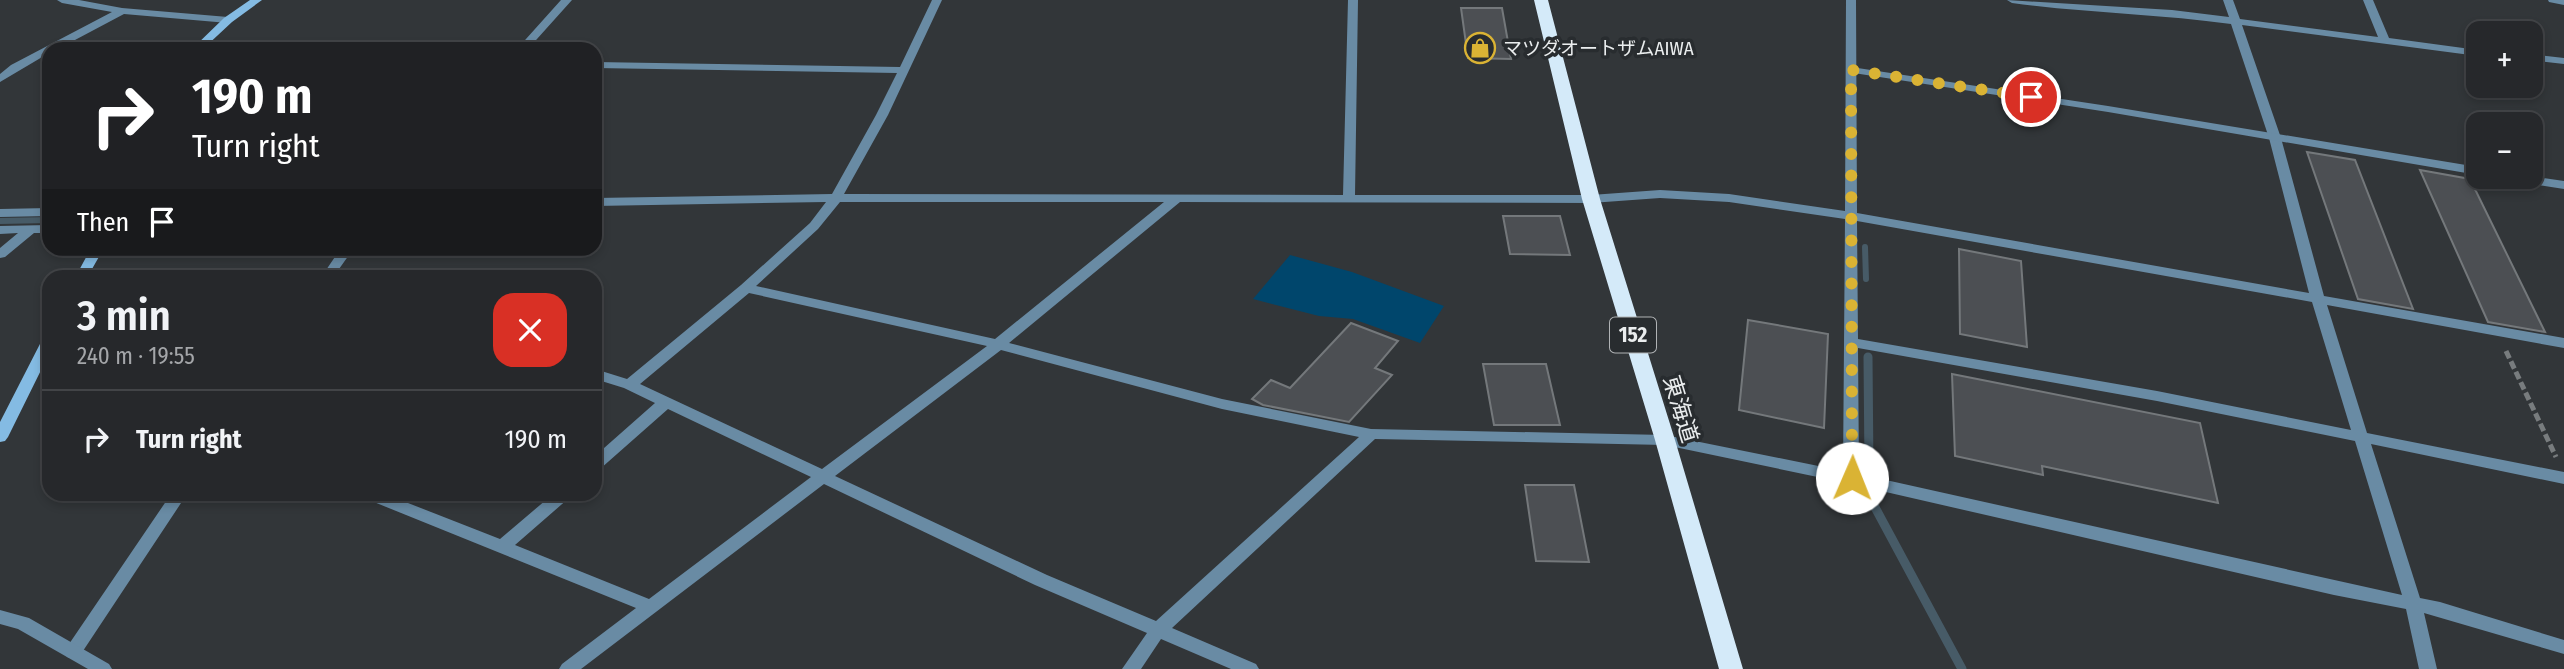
<!DOCTYPE html>
<html lang="en">
<head>
<meta charset="utf-8">
<style>
  body { margin:0; font-family:"Fira Sans Condensed","Noto Sans JP",sans-serif; background:#2e3033; color:#f1f3f6; height:100vh; display:flex; flex-direction:column; font-size:26px; white-space:nowrap }
  * { box-sizing:border-box; margin:0 }
  p { font-size:23px; color:#a4a6a9 }
  .icon { flex:none; width:38px; height:38px; fill:none; stroke:currentColor; stroke-width:2; stroke-linecap:round; stroke-linejoin:round }
  .map { position:relative; flex:1; overflow:hidden }
  .drawer { position:absolute; left:42px; top:270px; width:560px; height:231px; display:flex; flex-direction:column; background:#26282b; border-radius:21px; box-shadow:0 4px 10px #0003,0 0 0 2px #424447 }
  .drawer>* { flex:none }
  .top-card { position:absolute; left:42px; top:42px; width:560px; height:214px; border-radius:21px; box-shadow:0 4px 10px #0003,0 0 0 2px #424447; background:#202124; color:#fff; overflow:hidden }
  .tools { position:absolute; left:2466px; top:21px; display:grid; gap:14px }
  .tools a { display:grid; place-items:center; width:77px; height:77px; border-radius:14px; background:#26282b; box-shadow:0 4px 10px #0003,0 0 0 2px #424447; font-size:35px }
  .pin { position:absolute; display:grid; place-items:center; width:60px; height:60px; color:#fff; margin:-30px; border:4px solid #fff; border-radius:50%; box-shadow:0 2px 7px #0007 }
  .me { position:absolute; width:77px; margin:-38px; rotate:1deg; stroke-linejoin:round; filter:drop-shadow(0 0 5px #0008) }
  .turn { display:flex; align-items:center; gap:24px; height:147px; padding:0 35px; font-size:32px }
  .turn .icon { width:91px; height:91px; stroke-width:2.5 }
  .turn b { display:block; font-size:49px; line-height:60px }
  .then { display:flex; align-items:center; height:66px; padding:0 35px; background:#0003; gap:14px; font-size:26px }
  .round { display:grid; place-items:center; flex:none; width:74px; height:74px; border-radius:21px; background:#2e3033 }
  .overview { display:flex; align-items:center; justify-content:space-between; height:119px; padding:0 35px }
  h1 { font-size:42px; font-weight:600; line-height:52px }
  ul { padding:0; list-style:none }
  li { display:flex; align-items:center; gap:21px; height:98px; padding:0 35px; border-top:2px solid #424447 }
  li div { flex:1 }
  li b { display:block; font-size:26px }
  li em { font-style:normal }
  .map>svg:first-child { display:block }
  .green { fill:#00466c }
  .lines { fill:none; stroke-linecap:round; stroke-linejoin:round }
  .stream-far1 { stroke:#475b67; stroke-width:6 }
  .stream { stroke:#475b67; stroke-width:9 }
  .building { fill:#4c4f53; stroke:#74787b; stroke-width:2 }
  .path { stroke:#787c7e; stroke-width:5; stroke-dasharray:8 3.5; stroke-linecap:butt }
  .minor { fill:#698ba4; fill-rule:evenodd }
  .tertiary { fill:#698ba4; fill-rule:evenodd }
  .secondary { fill:#84bbe3; fill-rule:evenodd }
  .trunk { fill:#d4eaf9; fill-rule:evenodd }
  .route { stroke:#dab334; stroke-width:12; stroke-dasharray:0 21.6 }
  .labels { text-anchor:middle; dominant-baseline:central; stroke-width:7; stroke-linejoin:round; paint-order:stroke }
  .far-poi-label { font-size:19px; fill:#eaedee; stroke:#282c2f; text-anchor:start }
  .shield { fill:#282c2f; stroke:#b0b3b5; stroke-width:2 }
  .shield-label { font-size:21px; font-weight:bold; fill:#eaedee }
  .street-label { font-size:23px; fill:#eaedee; stroke:#282c2f }
</style>
</head>
<body>
<div class="map">
<svg width="2564" height="669" viewBox="0 0 2564 669">
  <rect width="100%" height="100%" fill="#323639"/>
  <path class="green" d="M1290,255L1352,272L1444,306L1420,343L1353,319L1319,316L1253,299Z"/>
  <g class="lines">
    <path class="stream-far1" d="M0,221L49,220
      M1865,247L1866,279"/>
    <path class="stream" d="M1868,357L1869,470
      M1870,498L1962,669"/>
  </g>
  <path class="building" d="M1461,8H1502L1511,59L1468,58Z
    M2307,152L2355,160L2413,309L2358,299Z
    M2420,170L2470,179L2545,332L2488,322Z
    M1503,216H1560L1570,255L1510,254Z
    M1959,249L2021,261L2027,347L1960,334Z
    M1748,320L1828,334L1824,428L1739,410Z
    M1351,323L1398,341L1375,368L1392,375L1349,422L1263,405L1252,399L1271,380L1290,388Z
    M1483,364H1546L1560,425H1494Z
    M1952,374L2200,423L2218,503L2042,466L2043,475L1955,456Z
    M1525,485H1574L1589,562L1536,561Z"/>
  <g class="lines">
    <path class="path" d="M2506,351L2556,457"/>
    <path class="minor" d="M57,0H79L122,8L228,17L233,20L228,23L124,14L58,49H49V53L0,82V74L11,65L112,12L62,3Z
      M561,0H572L528,49H517Z
      M932,0H942L888,115L844,194L1343,195L1348,0H1358L1355,195H1591L1660,190L1729,194L1845,211L1846,0H1856L1857,213L2309,293L2269,138L2231,24C2158,14 2085,13 2012,3L2007,0L2172,10L2229,17L2223,0H2233L2240,19L2378,37L2363,0H2373L2389,38L2478,50V56L2242,25L2281,138L2324,296L2564,338V348L2327,305L2367,433L2564,472V484L2371,444L2420,598L2440,602L2564,640V654L2424,613L2437,669H2419L2406,609L2334,595L1851,484L1665,445L1375,439L1172,628L1256,664L1259,669H1231L1161,639L1141,669H1122L1147,633L1035,585L824,484L581,669H559L562,664L636,608L364,498L362,494H385L500,539L553,494H571L569,498L515,545L649,599L811,477L668,409L600,469L595,471V456L655,403L624,388L595,379V369L627,379L741,285L810,223L826,202L595,206V198L832,194L876,115L897,73L595,68V62L900,67ZM1660,198L1729,202L1845,219L1843,471L1665,435L1371,429L1222,399L1009,343L1180,202L1591,203ZM840,202H1164L995,339L756,286L818,229ZM1857,221L2312,302L2351,430L2157,391L1858,339ZM749,293L987,346L822,469L640,384ZM1858,348L2157,401L2355,441L2402,595L1859,474ZM1001,350L1222,409L1359,437L1156,621L1047,575L835,476Z
      M2530,54L2564,58V64L2530,60Z
      M49,208V216L0,217V209Z
      M49,225V233H34L5,257L0,258V248L18,233L0,234V226Z
      M341,248H354L334,276H322Z
      M171,494H187L79,657L73,659L67,657L64,652L67,647Z"/>
    <path class="tertiary" d="M2548,0H2564V5L2549,2Z
      M1851,67L2108,106L2478,167V175L2108,112L1847,72L1846,70Z
      M2530,176L2564,181V189L2514,181L2508,177Z
      M0,610L29,618L109,664L112,669H88L18,629L0,624Z"/>
    <path class="secondary" d="M250,0H262L232,22L203,49H192L224,18Z
      M91,248H104L88,276H76Z
      M49,335V354L8,437L5,441L0,442V422L42,340Z"/>
    <path class="trunk" d="M1534,0H1548L1600,199L1675,440L1743,669H1719L1655,440L1582,199Z"/>
  </g>
  <g class="lines">
    <path class="route" d="M1852,478L1851,70L2031,97"/>
  </g>
  <defs>
    <g id="shop-ring" transform="scale(1.575)"><circle r="9.5" fill="#282c2f" stroke="#dab334" stroke-width="1.5"/><path d="M-5-2.5h2.3a2.7 3.5 0 0 1 5.4 0H5L5.5 6h-11ZM-1.5-2.5h3a1.5 2.3 0 0 0-3 0Z" fill="#dab334"/></g>
  </defs>
  <g fill-rule="evenodd">
    <use href="#shop-ring" x="1480" y="48"/>
  </g>
  <g class="labels">
    <g class="far-poi-label">
      <text x="1503" y="48">マツダオートザムAIWA</text>
    </g>
    <rect class="shield" x="1610" y="317.5" width="46" height="35" rx="5"/>
    <g class="shield-label">
      <text x="1633" y="335">152</text>
    </g>
    <g class="street-label">
      <text transform="translate(1681 409) rotate(73)">東海道</text>
    </g>
  </g>
</svg>
<div class="tools">
<a>+</a>
<a>−</a>
</div>
<div class="pin" style="left:2031px;top:97px;background:#d93025"><svg class="icon" aria-label="arrive" viewBox="0 0 24 24"><path d="M6 21V4h12l-3 4 3 4H6"/></svg></div>
<svg class="me" style="left:1852px;top:478px" viewBox="-20 -20 40 40"><circle r="19" fill="#fff"/><path d="M0-13L10 11 0 6-10 11z" fill="#dab334"/></svg>
<div class="top-card">
<div class="turn"><svg class="icon" aria-label="right" viewBox="0 0 24 24"><path d="M7 20v-9h11M14 6l5 5-5 5"/></svg><div><b>190 m</b>Turn right</div></div>
<div class="then">Then<svg class="icon" aria-label="arrive" viewBox="0 0 24 24"><path d="M6 21V4h12l-3 4 3 4H6"/></svg></div>
</div>
<section class="drawer">
<div class="overview"><div><h1>3 min</h1><p>240 m · 19:55</p></div><a class="round" style="background:#d93025;color:#fff"><svg class="icon" aria-label="close" viewBox="0 0 24 24"><path d="M6 6l12 12M18 6L6 18"/></svg></a></div>
<ul>
<li><svg class="icon" aria-label="right" viewBox="0 0 24 24"><path d="M7 20v-9h11M14 6l5 5-5 5"/></svg><div><b>Turn right</b></div><em>190 m</em></li>
</ul>
</section>
</div>
</body>
</html>
